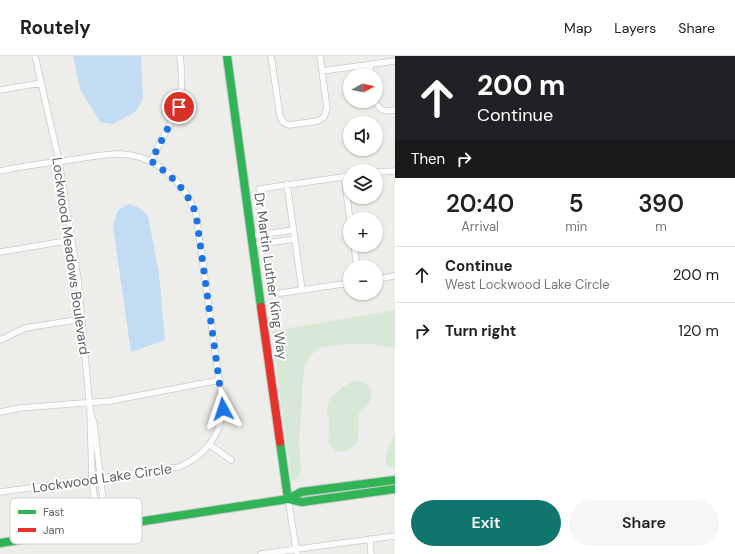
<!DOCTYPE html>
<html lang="en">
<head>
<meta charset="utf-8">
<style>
  body { margin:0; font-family:"DM Sans",sans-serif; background:#f6f6f6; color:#202124; height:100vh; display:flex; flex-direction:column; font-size:15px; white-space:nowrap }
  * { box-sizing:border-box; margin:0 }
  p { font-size:13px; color:#757577 }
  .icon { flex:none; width:22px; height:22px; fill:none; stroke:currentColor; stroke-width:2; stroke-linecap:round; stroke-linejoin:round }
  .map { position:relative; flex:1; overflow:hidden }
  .details { display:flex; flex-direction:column; background:#fff; width:340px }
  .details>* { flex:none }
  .top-card { background:#202124; color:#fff; overflow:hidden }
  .needle { width:26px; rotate:82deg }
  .controls { position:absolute; left:343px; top:12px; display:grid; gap:8px }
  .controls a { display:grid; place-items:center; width:40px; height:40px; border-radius:50%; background:#fff; box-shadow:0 1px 3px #0004; font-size:20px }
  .pin { position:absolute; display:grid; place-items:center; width:34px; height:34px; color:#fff; margin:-17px; border:2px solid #fff; border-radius:50%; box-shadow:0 1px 4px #0007 }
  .me { position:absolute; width:44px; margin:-22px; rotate:355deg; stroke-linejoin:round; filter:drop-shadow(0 0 3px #0008) }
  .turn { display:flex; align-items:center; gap:14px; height:84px; padding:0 16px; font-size:18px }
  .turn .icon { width:52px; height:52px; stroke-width:2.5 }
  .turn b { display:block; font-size:28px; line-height:34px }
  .then { display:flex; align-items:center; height:38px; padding:0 16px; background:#0003; gap:8px; font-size:15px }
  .eta { display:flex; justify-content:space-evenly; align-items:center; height:68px; text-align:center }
  .eta b { font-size:24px; font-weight:600; line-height:28px }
  .button { display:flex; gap:8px; margin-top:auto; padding:8px 16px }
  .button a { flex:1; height:46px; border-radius:24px; background:#0f766e; color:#fff; font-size:16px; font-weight:600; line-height:46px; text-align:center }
  .button a+a { background:#f6f6f6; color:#202124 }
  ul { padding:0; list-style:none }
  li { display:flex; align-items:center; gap:12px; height:56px; padding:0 16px; border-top:1px solid #e0e0e0 }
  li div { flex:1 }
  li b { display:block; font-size:15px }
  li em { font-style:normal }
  header { display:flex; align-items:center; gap:24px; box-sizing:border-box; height:56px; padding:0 20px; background:#fff; border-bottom:1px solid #e0e0e0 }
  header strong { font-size:19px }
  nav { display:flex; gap:22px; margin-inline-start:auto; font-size:14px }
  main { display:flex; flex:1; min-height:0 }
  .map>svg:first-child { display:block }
  .green { fill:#d8e8d7 }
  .water { fill:#c2dcf3 }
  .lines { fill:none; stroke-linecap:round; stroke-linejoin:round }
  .street-casing { stroke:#cacbca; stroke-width:7 }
  .fast-casing { stroke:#c9c9c9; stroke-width:10 }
  .jam-casing { stroke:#c9c9c9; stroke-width:10 }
  .street { stroke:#fcfcfc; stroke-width:5.5 }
  .fast { stroke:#30b455; stroke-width:8 }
  .jam { stroke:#e5322d; stroke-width:8 }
  .route { stroke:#1a73e8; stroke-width:7; stroke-dasharray:0 12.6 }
  .labels { text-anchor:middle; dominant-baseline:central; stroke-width:4; stroke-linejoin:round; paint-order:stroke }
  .street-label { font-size:14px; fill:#5e6166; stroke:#fff }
  .key { fill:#fff; stroke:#cfd0d1; stroke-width:1 }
  .key-label { font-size:11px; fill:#5e6166 }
</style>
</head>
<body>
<header>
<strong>Routely</strong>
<nav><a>Map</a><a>Layers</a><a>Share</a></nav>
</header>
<main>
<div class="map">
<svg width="395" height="498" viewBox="0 0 395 498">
  <rect width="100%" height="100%" fill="#edede9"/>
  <path class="green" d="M395,254V292L372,288H345L319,292L310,300L304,312L299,386L301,414L299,420L295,425L291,424L272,275Z
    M353,325C365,324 376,333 370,345C368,350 362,354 359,357C357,376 366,393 337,396C326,388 329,381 329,369C330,365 328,361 327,357C325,342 342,331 353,325Z
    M395,378V411L386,410C383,399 390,388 395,378Z"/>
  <path class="water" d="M73,0H141L143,43L135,56L113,68L100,66L80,33Z
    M129,148L138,151L148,160L159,218L165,284L131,296L113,170L118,154Z"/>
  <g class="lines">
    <g class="street-casing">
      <path id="street" d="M35,0L59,105L78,223L90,354L92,423L98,472
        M271,0L280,60L283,66L289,69L318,65L324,61L327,52L320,0
        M370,9L371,19
        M322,15L395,5
        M0,34L41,27
        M375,45C379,55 386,56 395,54
        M151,105C171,61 187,53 180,0
        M0,115C23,110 46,107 70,104C86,102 102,98 119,98C156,99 184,125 196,158L223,353C220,381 204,400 179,411L0,436
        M376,116L395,115
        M344,120L350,164
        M287,128L302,234
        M259,133L350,120
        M252,180L293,174
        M253,189L295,183
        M354,189L357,211
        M0,196L72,184
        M376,223L395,220
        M274,238L350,227
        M0,284L25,272L82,263
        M0,356L20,352L110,345L220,324
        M91,358L94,367L106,470
        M210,389L231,404
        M288,443L297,498
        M370,483L371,498
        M261,498L395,480"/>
    </g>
    <g class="fast-casing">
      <path id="fast" d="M227,0L261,251
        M280,386L288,443
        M288,443L301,436L395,424
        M0,487L288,443L302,446L395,433"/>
    </g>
    <g class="jam-casing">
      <path id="jam" d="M261,251L280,386"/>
    </g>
    <use href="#street" class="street"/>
    <use href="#fast" class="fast"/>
    <use href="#jam" class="jam"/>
  </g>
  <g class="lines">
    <path class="route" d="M179,51L151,105C172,120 187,134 196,158L223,353"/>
  </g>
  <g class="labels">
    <g class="street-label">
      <text transform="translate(71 200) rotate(82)">Lockwood Meadows Boulevard</text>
      <text transform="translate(271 220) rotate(82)">Dr Martin Luther King Way</text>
      <text transform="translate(102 422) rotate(-8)">Lockwood Lake Circle</text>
    </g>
  </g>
  <rect x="10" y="442" width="132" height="46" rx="6" class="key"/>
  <rect x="18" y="454" width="18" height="4" fill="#30b455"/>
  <rect x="18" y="472" width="18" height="4" fill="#e5322d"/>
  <g class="key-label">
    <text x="43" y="460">Fast</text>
    <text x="43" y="478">Jam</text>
  </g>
</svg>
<div class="controls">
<a><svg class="needle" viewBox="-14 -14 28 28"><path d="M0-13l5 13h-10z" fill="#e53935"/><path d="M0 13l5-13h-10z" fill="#757577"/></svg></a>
<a><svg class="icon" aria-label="sound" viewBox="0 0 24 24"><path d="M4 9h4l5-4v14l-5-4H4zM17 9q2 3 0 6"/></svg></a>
<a><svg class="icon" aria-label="layers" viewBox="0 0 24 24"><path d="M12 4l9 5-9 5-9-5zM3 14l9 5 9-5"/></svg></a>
<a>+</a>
<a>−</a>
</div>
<div class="pin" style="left:179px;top:51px;background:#d93025"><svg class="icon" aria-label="arrive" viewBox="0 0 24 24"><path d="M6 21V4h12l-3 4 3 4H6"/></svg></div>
<svg class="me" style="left:223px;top:353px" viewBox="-20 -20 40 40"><path d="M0-17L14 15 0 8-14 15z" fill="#1a73e8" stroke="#fff" stroke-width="4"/></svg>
</div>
<section class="details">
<div class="top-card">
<div class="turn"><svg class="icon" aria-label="ahead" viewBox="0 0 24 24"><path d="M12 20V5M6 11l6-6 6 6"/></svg><div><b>200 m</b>Continue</div></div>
<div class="then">Then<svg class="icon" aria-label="right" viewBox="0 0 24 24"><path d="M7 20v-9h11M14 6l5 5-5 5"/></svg></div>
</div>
<div class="eta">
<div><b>20:40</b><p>Arrival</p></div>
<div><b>5</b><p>min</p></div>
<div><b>390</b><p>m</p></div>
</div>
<ul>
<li><svg class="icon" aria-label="ahead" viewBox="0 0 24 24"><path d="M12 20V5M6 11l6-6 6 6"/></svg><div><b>Continue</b><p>West Lockwood Lake Circle</p></div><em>200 m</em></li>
<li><svg class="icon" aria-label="right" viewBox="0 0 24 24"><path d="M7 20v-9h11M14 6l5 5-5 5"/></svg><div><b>Turn right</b></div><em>120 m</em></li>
</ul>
<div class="button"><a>Exit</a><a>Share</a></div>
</section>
</main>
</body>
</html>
